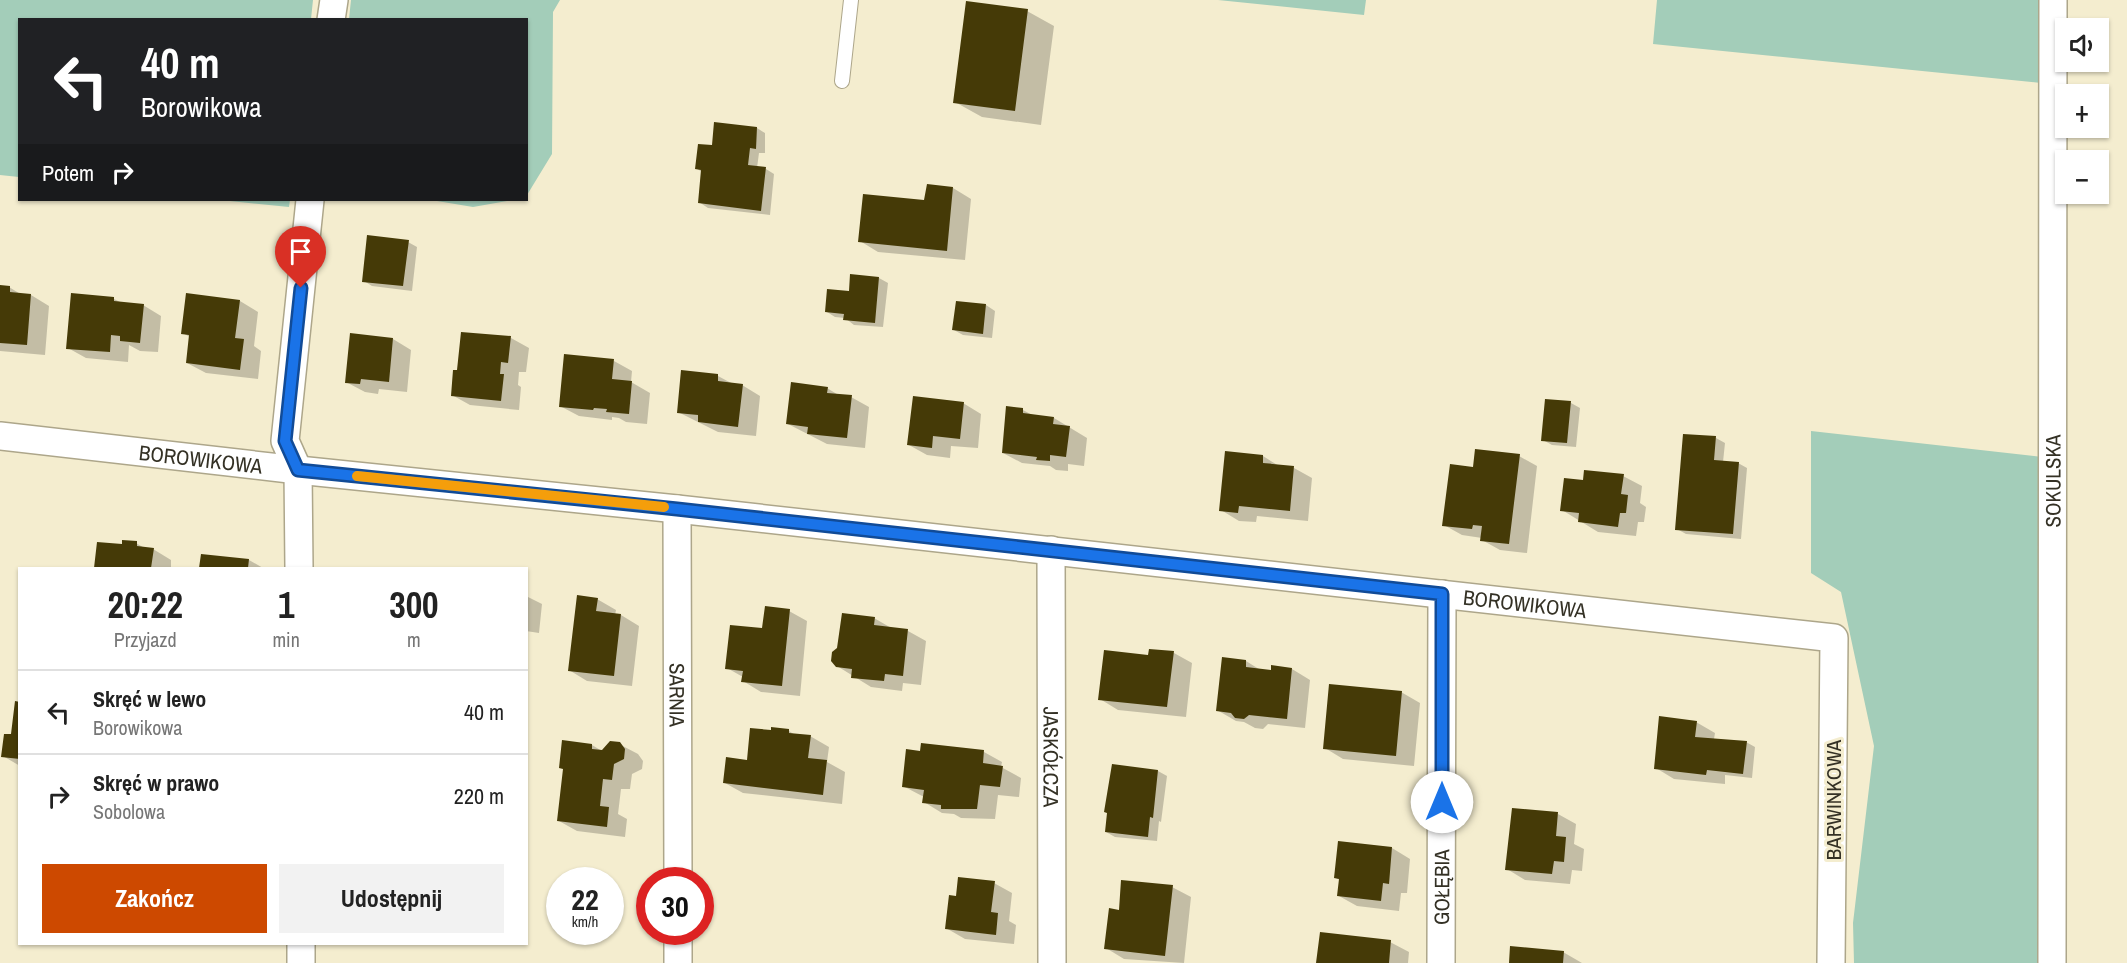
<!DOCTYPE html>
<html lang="pl">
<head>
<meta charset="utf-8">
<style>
  body { margin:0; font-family:"Archivo Narrow",sans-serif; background:#f2f2f2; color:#222; height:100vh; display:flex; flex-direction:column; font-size:22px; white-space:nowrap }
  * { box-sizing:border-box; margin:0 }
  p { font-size:20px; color:#767676 }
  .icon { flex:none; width:33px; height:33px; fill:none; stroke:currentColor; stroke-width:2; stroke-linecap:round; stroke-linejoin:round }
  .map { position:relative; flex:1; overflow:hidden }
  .side { position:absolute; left:18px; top:567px; width:510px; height:378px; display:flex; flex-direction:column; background:#fff; border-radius:0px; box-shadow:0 2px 4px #0004 }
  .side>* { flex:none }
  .top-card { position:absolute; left:18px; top:18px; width:510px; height:183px; border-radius:0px; box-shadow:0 2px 4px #0004; background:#202124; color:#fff; overflow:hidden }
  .fabs { position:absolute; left:2055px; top:18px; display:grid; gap:12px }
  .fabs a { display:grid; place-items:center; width:54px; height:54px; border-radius:0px; background:#fff; box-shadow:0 2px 4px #0004; font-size:30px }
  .speed { position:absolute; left:546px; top:867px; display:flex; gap:12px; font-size:30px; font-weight:700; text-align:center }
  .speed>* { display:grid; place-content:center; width:78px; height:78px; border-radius:50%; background:#fff; box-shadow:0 2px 4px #0004; line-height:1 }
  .speed small { font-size:15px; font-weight:400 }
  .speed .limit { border:9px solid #d22; background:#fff; color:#111 }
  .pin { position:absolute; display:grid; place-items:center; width:51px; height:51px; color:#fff; margin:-62px -26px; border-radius:50% 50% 50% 0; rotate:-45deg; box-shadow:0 0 6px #0007 }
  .pin .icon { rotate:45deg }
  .me { position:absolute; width:66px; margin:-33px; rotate:0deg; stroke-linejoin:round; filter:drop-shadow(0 0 4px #0008) }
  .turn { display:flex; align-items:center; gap:21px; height:126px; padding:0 24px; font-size:27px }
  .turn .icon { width:78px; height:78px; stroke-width:2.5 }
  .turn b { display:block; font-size:42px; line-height:51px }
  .then { display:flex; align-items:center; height:57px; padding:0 24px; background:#0003; gap:12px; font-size:22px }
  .eta { display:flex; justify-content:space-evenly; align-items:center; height:102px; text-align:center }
  .eta b { font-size:36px; font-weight:800; line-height:42px }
  .primary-button { display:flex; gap:12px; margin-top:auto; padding:12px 24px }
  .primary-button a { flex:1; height:69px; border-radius:0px; background:#cd4900; color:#fff; font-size:24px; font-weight:800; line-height:69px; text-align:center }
  .primary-button a+a { background:#f2f2f2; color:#222 }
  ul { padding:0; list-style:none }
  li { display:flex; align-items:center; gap:18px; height:84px; padding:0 24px; border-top:2px solid #e0e0e0 }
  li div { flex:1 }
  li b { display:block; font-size:22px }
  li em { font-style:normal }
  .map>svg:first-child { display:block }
  .green { fill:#a3cdb9 }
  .shadow { fill:#0003 }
  .building { fill:#453a07 }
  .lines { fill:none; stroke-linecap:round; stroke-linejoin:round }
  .lane-casing { stroke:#ada68a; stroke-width:16 }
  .street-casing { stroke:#ada68a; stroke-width:30 }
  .lane { stroke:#fff; stroke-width:14 }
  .street { stroke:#fff; stroke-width:27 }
  .route-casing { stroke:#114b97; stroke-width:15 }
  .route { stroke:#1a73e8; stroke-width:10 }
  .slow { stroke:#f59e0b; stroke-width:10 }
  .labels { text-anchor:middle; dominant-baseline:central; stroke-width:6; stroke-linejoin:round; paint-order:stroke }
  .street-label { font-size:21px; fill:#343125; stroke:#f4edcf }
</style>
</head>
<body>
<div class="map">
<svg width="2127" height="963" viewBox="0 0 2127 963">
  <rect width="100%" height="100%" fill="#f4edcf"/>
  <path class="green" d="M0,0H313L311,19L20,20L19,177L0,175Z
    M351,0H560L553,12L552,154L527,195L526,20L349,19Z
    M1218,0H1366L1364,15Z
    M1657,0H2040L2041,83L1653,44Z
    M220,200H290L289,207Z
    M431,200H513L473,207Z
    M1811,431L2042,457L2043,963H1854L1853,923L1874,746L1841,592L1811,573Z"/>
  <path class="shadow" d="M1027,11L1054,26L1041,125L982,117L955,102Z
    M757,128L765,133V153H759L757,168L766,169L774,174L770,215L708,208L699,202L702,172L696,168L713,147Z
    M953,188L971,199L965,260L878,252L860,241L926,202Z
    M408,242L417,247L412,291L372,286L364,281Z
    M879,278L888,283L883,327L854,325L845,318L835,317L827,312L850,293Z
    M0,286L9,287L22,295H31L49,306L45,355L0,351Z
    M114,299L122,303L143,305L161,316L158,352L140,351L129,345L128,362L86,358L68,348Z
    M240,301L258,312L254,346L261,351L258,379L206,373L187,363L190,337L183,333Z
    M986,305L995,311L992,338L963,335L954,330Z
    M511,338L529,348L526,372H519L518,385L521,387L519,410L470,405L452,395L459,371Z
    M393,339L411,350L407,392L379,389L378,394L365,392L346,382Z
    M614,361L632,371L631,382L650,393L647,424L626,422L619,418L612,417V420L579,416L560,406Z
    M718,376L733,384L742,385L760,396L756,436L718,432L678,412Z
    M827,388L840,396L851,397L869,407L865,448L827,444L788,424Z
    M1546,401L1571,403L1580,408L1576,447L1552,445L1543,440Z
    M963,403L981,414L978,448L951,446L950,458L927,455L909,445Z
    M1023,410L1034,416L1054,418L1087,438L1084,466L1068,464V471L1056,470L1050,466L1022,463L1003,453Z
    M1685,435L1716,438L1725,443L1723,462L1738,463L1747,468L1741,539L1686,534L1677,529Z
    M1263,456L1279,466L1294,468L1312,478L1308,521L1257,516L1256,522L1239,521L1221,510Z
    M1519,456L1537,466L1527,553L1500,550L1482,540V538L1462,535L1444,525L1474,469Z
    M1623,476L1642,486L1640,503L1646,507L1644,522H1638L1636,536L1598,532L1562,510L1585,481Z
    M98,543L123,546L136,543L146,549H153L171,560V568H95Z
    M202,556L249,560L263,568H200Z
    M526,596L542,604L539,633L526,631Z
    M597,599L616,610L615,615H621L639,626L632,686L587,681L569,670Z
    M789,611L807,621L800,696L761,692L743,681V677L727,668L763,629Z
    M874,618L893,629L908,631L926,641L921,685L903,683L902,691L871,687L837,666Z
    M1174,653L1192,663L1186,717L1118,710L1100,699L1149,657Z
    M1246,661L1262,671L1292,669L1310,680L1305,728L1268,724L1263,729L1255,728L1244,722L1236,721L1217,710Z
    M1401,692L1420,703L1414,766L1343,759L1325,748Z
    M20,703V766L3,756L13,736Z
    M1696,722L1715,733L1714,739L1746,742L1755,747L1752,778L1725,775V784L1674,779L1656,768Z
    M789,731L795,735L810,736L829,747L827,762L845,772L842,804L743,793L725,783L748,761Z
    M619,744L638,754L643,761L642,769L632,774L630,789H621L618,814L627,819L625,837L577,831L559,821L592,745L602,751Z
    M984,752L1002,762L1001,767L1021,778L1019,797L998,795L995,819L961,818L954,814L942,813L924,802V797L903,786Z
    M1113,766L1158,771L1167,776L1161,822L1159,821L1157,841L1115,837L1106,832Z
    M1558,814L1576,824L1574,844L1584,849L1582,871L1572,870L1570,884L1525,880L1507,869Z
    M1339,843L1392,848L1410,859L1407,893H1401L1399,911L1357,906L1339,896L1340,880L1336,878Z
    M994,883L1012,893L1009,921L1016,925L1014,944L965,939L946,928L957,898Z
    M1172,887L1191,897L1184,963L1124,959L1106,948L1120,911Z
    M1390,942L1409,952L1408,963H1319Z
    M1563,952L1582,963H1510Z"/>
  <path class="building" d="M966,1L1028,9L1015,111L953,103Z
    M714,122L757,127L756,149L750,148L748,165L766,167L761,211L698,203L701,170L695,169L698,144L712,145Z
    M927,184L953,187L947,251L858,242L863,194L924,200Z
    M367,235L409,240L403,286L362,282Z
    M850,274L879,277L875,323L843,320L844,314L825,312L827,289L849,291Z
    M0,285L10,286V292L31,294L27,345L0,343Z
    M71,293L114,297V301L144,304L140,343L120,341V336L111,335L110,352L66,349Z
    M186,293L240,300L235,338L244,339L240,370L186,363L189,335L181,334Z
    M956,301L986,304L983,334L952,330Z
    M461,332L511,336L508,363L501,362L500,374H504L501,401L451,396L453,370H457Z
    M350,333L393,338L389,382L361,379L360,384L345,383Z
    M564,354L614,359L612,379L632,381L629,414L606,412L607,409L594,408L593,410L559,407Z
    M681,370L718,374V381L743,384L738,427L698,422V415L677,413Z
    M791,382L828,387L827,393L852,395L847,438L807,434L808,427L786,424Z
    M913,396L964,402L960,439L933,436L932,448L907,445Z
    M1545,399L1571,401L1567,443L1541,441Z
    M1006,406L1023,408V413L1054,417L1053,424L1070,426L1066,457L1050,455V461L1036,460L1037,457L1002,453Z
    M1683,434L1716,436L1714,460L1739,462L1733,534L1675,530Z
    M1475,449L1520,454L1509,544L1480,541L1482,526L1473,525L1472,529L1442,526L1450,464L1473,467Z
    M1225,451L1263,455V463L1294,466L1290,511L1239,506L1238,513L1219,511Z
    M1584,470L1624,474L1621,494L1628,495L1626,513H1620L1618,527L1578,522L1579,513L1560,511L1564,478L1583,480Z
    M122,540L137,541V546L154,548L151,568H94L97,542L122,544Z
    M201,554L249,559L248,568H199Z
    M577,595L598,598L596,611L621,614L614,676L568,671Z
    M765,606L790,609L782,686L741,682L743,671L725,669L730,625L762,628Z
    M842,613L875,617L874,625L908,629L903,676L885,674L884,681L851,678L852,669L836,667L831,661L832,652L837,648Z
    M1149,649L1174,651L1167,707L1098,700L1104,650L1148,655Z
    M1222,657L1246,660V667L1271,670V665L1292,668L1287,719L1249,715L1244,719L1235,718L1231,713L1216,711Z
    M1329,684L1402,691L1396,756L1323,749Z
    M15,701L20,702V759L1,757L4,734H11Z
    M1659,716L1697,721L1695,737L1747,741L1743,774L1707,770L1706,775L1654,769Z
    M771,727L789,729V733L811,735L808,758L827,760L823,795L723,783L726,757L747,760L750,728L771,730Z
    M562,740L592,744V749L602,750L610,741L620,742L625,749L624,759L614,764L612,780L603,779L600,806L609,807L607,827L557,821L563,769L559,768Z
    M921,743L984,750L983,763L1003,766L1000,787L980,785L977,809H941V805L922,803L924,790L902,787L906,749L920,751Z
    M1112,764L1158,770L1153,818L1150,817L1148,837L1105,832L1107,813L1104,812Z
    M1512,808L1558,812L1556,836L1566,837L1564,862L1554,861L1552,874L1505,870Z
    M1338,841L1392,847L1389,884L1383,883L1381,901L1337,896L1339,879L1334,878Z
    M958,877L995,881L991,912L998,913L996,935L945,929L949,895L956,896Z
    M1121,880L1173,885L1165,956L1104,949L1109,908L1119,910Z
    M1320,932L1391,940L1389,963H1316Z
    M1510,946L1564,951L1563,963H1509Z"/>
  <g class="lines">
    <g class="lane-casing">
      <path id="lane" d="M842,81L851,0"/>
    </g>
    <g class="street-casing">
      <g id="street">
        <path d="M331,20L334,0"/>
        <path id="s1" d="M0,436L298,470L677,509L1834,638L1831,963"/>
        <path id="s2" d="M677,509L678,880"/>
        <path id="s3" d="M1051,550L1052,963"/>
        <path d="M299,568L298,470L285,441L310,200"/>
        <path d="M678,932V963"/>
        <path d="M301,944V963"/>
        <path id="s4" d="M1441,963L1442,594"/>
        <path id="s5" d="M2052,963L2053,0"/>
      </g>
    </g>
    <use href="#lane" class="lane"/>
    <use href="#street" class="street"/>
  </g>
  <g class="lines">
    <g class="route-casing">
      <path id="route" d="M301,288L285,441L298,470L677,509L1442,594V802"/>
    </g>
    <use href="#route" class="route"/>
    <path class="slow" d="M357,476L664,507"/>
  </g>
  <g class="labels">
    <g class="street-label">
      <text stroke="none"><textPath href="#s1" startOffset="202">BOROWIKOWA</textPath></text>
      <text stroke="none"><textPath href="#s5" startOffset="482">SOKULSKA</textPath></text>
      <text stroke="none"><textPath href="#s1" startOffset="1534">BOROWIKOWA</textPath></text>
      <text stroke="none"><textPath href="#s2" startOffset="186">SARNIA</textPath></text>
      <text stroke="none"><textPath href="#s3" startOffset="207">JASKÓŁCZA</textPath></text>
      <text transform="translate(1833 800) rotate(-90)">BARWINKOWA</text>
      <text stroke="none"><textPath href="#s4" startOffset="76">GOŁĘBIA</textPath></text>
    </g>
  </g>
</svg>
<div class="fabs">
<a><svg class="icon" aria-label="sound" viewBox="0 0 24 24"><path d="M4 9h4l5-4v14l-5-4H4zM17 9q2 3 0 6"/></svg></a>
<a>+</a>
<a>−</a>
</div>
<div class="speed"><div>22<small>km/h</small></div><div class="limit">30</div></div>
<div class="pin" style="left:301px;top:288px;background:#d93025"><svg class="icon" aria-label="arrive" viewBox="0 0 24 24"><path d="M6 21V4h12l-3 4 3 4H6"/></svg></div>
<svg class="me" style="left:1442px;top:802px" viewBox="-20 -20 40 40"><circle r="19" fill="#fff"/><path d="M0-13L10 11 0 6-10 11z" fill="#1a73e8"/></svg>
<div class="top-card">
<div class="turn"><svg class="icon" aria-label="left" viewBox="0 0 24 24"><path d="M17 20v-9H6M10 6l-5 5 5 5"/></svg><div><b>40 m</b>Borowikowa</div></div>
<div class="then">Potem<svg class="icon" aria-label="right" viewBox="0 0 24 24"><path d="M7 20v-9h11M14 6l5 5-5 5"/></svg></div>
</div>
<section class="side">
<div class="eta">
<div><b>20:22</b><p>Przyjazd</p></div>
<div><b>1</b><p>min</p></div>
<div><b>300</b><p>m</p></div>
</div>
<ul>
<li><svg class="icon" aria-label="left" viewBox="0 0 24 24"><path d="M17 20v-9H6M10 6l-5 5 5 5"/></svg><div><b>Skręć w lewo</b><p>Borowikowa</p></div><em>40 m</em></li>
<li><svg class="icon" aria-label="right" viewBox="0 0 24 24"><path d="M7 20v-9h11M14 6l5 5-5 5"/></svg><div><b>Skręć w prawo</b><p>Sobolowa</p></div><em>220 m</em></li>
</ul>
<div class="primary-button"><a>Zakończ</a><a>Udostępnij</a></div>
</section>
</div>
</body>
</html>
